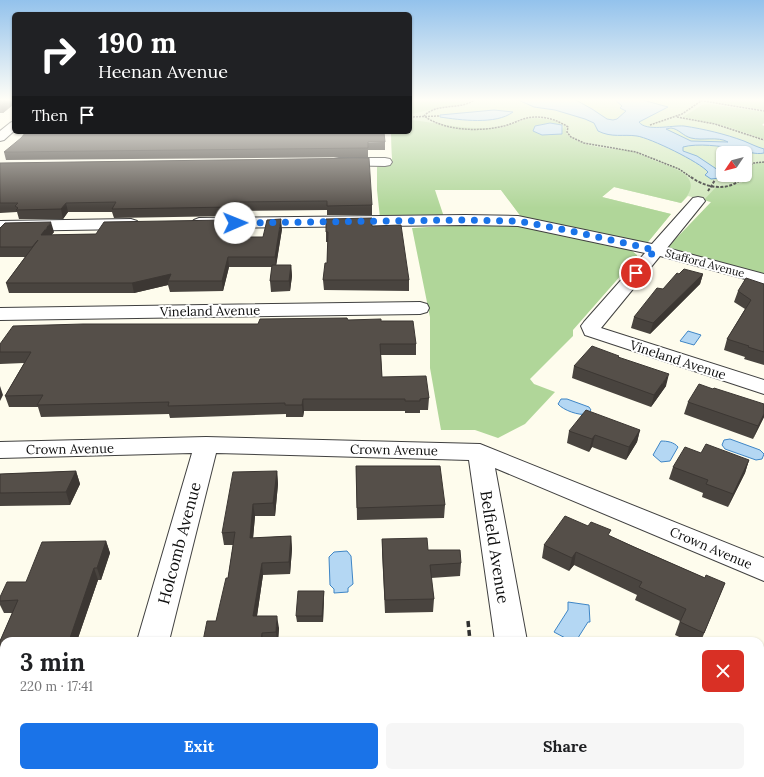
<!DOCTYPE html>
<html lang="en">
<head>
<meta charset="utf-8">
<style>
  body { margin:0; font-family:Lora,serif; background:#f6f6f6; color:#202124; height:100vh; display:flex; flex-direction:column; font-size:15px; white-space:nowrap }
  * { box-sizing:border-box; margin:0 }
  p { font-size:13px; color:#757577 }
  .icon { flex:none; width:22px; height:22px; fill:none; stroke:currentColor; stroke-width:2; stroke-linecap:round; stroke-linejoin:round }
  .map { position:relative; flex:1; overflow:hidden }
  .drawer { position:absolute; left:0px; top:637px; width:764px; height:140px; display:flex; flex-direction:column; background:#fff; border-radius:12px 12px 0 0; box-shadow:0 1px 3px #0004 }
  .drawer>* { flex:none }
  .guide { position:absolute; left:12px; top:12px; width:400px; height:122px; border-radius:6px; box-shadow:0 1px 3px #0004; background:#202124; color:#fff; overflow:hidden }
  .needle { width:26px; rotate:235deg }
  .fabs { position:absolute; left:716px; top:146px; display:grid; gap:8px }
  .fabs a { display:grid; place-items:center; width:36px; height:36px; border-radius:6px; background:#fff; box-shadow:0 1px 3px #0004; font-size:20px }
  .pin { position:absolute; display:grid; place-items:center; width:34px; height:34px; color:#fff; margin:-17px; border:2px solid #fff; border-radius:50%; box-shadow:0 1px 4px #0007 }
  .me { position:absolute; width:44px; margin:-22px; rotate:89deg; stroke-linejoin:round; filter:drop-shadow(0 0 3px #0008) }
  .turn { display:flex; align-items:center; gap:14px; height:84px; padding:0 20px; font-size:18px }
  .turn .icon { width:52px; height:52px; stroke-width:2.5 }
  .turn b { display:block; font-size:28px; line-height:34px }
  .then { display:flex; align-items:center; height:38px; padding:0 20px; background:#0003; gap:8px; font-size:15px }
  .round { display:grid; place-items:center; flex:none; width:42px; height:42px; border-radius:6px; background:#f6f6f6 }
  .head { display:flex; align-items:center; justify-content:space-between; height:68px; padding:0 20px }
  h1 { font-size:24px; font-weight:800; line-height:30px }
  .cta { display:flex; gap:8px; margin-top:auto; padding:8px 20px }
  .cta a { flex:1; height:46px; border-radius:6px; background:#1a73e8; color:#fff; font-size:16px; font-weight:800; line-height:46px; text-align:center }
  .cta a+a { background:#f6f6f6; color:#202124 }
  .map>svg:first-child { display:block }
  .green { fill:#cde6b9; fill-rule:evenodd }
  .forest { fill:#b0d699; fill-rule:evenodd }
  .water { fill:#b4d7f3; stroke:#3f86c6; fill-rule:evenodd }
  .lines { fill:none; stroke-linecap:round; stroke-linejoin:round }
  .minor-casing { stroke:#404040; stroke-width:2 }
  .path-far2 { stroke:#2f2f2f; stroke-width:1.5; stroke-dasharray:2 1; stroke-linecap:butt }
  .path-far1 { stroke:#2f2f2f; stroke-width:2; stroke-dasharray:3 1.5; stroke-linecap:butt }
  .path { stroke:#2f2f2f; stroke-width:3.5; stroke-dasharray:6 3; stroke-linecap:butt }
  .minor { fill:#fff; fill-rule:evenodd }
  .wall { fill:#49443f }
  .shaded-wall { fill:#3c3733 }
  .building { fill:#554f49; stroke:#3c3733 }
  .route { stroke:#1a73e8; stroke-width:7; stroke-dasharray:0 12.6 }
  .labels { text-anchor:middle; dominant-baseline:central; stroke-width:4; stroke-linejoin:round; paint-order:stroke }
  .far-street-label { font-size:11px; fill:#0d0d0d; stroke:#fff }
  .street-label { font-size:13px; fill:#0d0d0d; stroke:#fff }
  .near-street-label { font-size:16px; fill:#0d0d0d; stroke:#fff }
</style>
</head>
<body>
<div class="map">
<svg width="764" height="777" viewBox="0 0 764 777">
  <rect width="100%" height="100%" fill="#fefced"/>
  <path class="green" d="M410,99H764V123L762,125L764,126V276L711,202L688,196L681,203L614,187L602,197L671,214L648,242H640L522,218L501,190H377V167L392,159L391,132H410ZM723,153H745V175H723Z"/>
  <path class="forest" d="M410,99H474L460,105L434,109L411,114Z
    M700,99H764V110Z
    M709,104L764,112V123L762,125L764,126V139L725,126L683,117L702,105Z
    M536,118C546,119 558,120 566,127V133C572,140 584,144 593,146C605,149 618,149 630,151C638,153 646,157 653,160C673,168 708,176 681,203L614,187L602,197L671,214L648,242H640L522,218L501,190H435L444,217L380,218L377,190V167L392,159L391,132H410V120C441,123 465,130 497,128C510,127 522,118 536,118ZM550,123L563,125L564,127C559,137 552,135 542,135L539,125Z
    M764,162V276L666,249L711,202L704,200L715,188L742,183L744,179L740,175H745V170L754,164Z
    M461,225L526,226L631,250L637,255V257L573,330V336L530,379L534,384L555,392L525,424L498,438L475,430H441L430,368V317L412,228Z"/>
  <path class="water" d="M516,99H574L592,109L607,119L613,120L617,119L626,111L620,108L622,106L614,99H639L668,107L639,122C646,132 672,125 684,126C704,129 725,134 744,141C751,144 757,147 764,149V153C756,155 745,151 736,149C722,146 697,143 683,147V151L697,156L718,170L717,172L720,178L711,179L705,175L708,172C700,162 650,138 637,136C623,134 612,138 598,131L594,123L585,119L555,110L534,107ZM671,128C679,129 683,136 691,138C702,141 718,136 728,142L691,141L666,129Z
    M494,110L513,112C496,125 460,120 440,117V115Z
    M550,123L562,125V134L542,135L533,131L535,126Z
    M688,331L701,335L694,345L680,341Z
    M561,399H567L589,407L591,410L587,414C579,416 563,410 558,404Z
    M730,439L760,450L764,454L762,459L756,460L725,449L722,445L724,440Z
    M661,441C667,441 674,442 678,447L670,461L661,462L653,455Z
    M347,551L351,556L353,584L348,588V592L334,593V589L330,585L329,557L334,552Z
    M568,602L589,605L590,622H588L576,641H571L554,632L568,610Z"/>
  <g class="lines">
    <g class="minor-casing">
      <path id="minor" d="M14,121V131L4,140L0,141V131L10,123Z
        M339,158H385L390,159L392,162L390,165L385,166L334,165L332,162L334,159Z
        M698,197L703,198L705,201L667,248L764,274V284L660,256L601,328L764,380V394L585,335L581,326L584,322L645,253L518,226L465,225L199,228L194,226L191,223L194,220L199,218L465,215L518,216L652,244L693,198Z
        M131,219L137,221L139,224L137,227L131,229L0,231V221Z
        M420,302L427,304L429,308L427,312L420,314L0,320V308Z
        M206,437L480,444L764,558V581L495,468L527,641H495L469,460L216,453L169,641H137L192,453L0,458V442Z
        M99,773H135V777H97Z
        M515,773H551L552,777H514Z"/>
    </g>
    <path class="path-far2" d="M476,99C460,111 437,102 424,116C445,131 479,132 504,126C512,124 519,120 527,118C541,115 556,119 568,127L567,132L571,137L584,143L636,152L679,169L692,178
      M692,99L764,111
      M410,117L439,116
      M677,117L715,124L764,140
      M650,125L682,114L701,101
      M745,167L754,163L764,162
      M738,175L739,178"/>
    <path class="path-far1" d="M691,177C704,187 726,192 740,180L739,177
      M708,191L715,180"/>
    <path class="path" d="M468,621L470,641"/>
    <use href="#minor" class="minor"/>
  </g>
  <path class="wall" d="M0,99H14V104L3,113H0Z
    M385,142V150H368V157L6,160L4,152Z
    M0,163L372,205V215H327V210L235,211L233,216L114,218L112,212H68L63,219H19L17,212L0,213Z
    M372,226L409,280V291L324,290L323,280L327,263L328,242H326V232Z
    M0,228L54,232L51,235L96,234L229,230L227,237H263L282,229L276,265H291L292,276L290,291L271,292L270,281L272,267H229L223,291L170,292L168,285L134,293H9L6,283L25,257H0Z
    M679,274H703L700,284L650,334L631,328L634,317Z
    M764,284V365L744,359L745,357L724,350L727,339L745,309L734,302L738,291Z
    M348,320L381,321L416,344V355H381L382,377L429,398L428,410H420V413H405V411H304L303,417H286V414L170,418L169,414L41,417L38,407H9L5,396L24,363L0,364V344L258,324Z
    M619,356V358L666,386L651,407L572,378L574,366Z
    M688,402L764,404V417L753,439L684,414Z
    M640,430L637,442L626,460L592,447L589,452L567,443L569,431Z
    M701,453L749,460L745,473L728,507L702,497L703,493L669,479L673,467Z
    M356,466L445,505L444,518L357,520Z
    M76,471L80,484L70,505L0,506V474Z
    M277,471L278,484L275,516H255L253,538L291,536L292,549L290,574L263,575L257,616L279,628L278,641H203L216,621L228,578L233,545H224L222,533Z
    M610,536L705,578L725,583L701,641H688L675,635L680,621L635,600L637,595L574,565L569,571L542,558L544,545Z
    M382,539L428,550L461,563L460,576L431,578L434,599L433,612L385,613L382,552Z
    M106,541L110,553L101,580H98L77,641H4V767H0V641L12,613H4L0,605V597L26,582Z
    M324,591V597L323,622H297L296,616Z
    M385,773H449V776L441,777H385Z"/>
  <path class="shaded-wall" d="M9,99H14V104L3,113L1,106Z
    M234,202L235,211L233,216L232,207Z
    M66,203L68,212L63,219L61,209Z
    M281,219L282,229L276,267L275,257Z
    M228,220L229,230L224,247L222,237Z
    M51,222L54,232L44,245L41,235Z
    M228,257L229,267L223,291L222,281Z
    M291,265L292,276L290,291L289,281Z
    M171,274L168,281V285L134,293L132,283Z
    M703,274L700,284L650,334L653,323Z
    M669,374L666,386L651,407L654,395Z
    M0,386L3,395L0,401Z
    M303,399L304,411L303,417L302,405Z
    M764,414V417L753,439L758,426Z
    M640,430L637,442L626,460L629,447Z
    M595,435L592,447L589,452L592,439Z
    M749,460L745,473L728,507L733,494Z
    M76,471L80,484L70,505L66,492Z
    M277,471L278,484L275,516L273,503Z
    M253,504L255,516L252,550L250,538Z
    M291,536L292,549L290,574L289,562Z
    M106,541L110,553L101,580L97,568Z
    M576,552L574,565L569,571L572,558Z
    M262,563L263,575L255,629L253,616Z
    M94,568L98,580L77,641H69Z
    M324,591V597L323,622L322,616Z
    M277,616L279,628L278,641H277L276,632Z
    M262,633L263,641H261Z
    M277,773H280V777H277Z"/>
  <path class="building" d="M0,99H9L1,106H0Z
    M26,132H384L385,142H368V148L4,152L21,138Z
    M369,158L372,205L327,206V201L234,202L232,207L112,209L116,202L66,203L61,209L16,210L18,208L15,206L18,203H0V163Z
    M372,218V226L401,225L409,280H323L325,263H327L328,232H326V219Z
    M281,219L275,257H228L222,281H168L171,274L132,283H6L38,240L32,247H0V228L5,223L51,222L41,235L96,234L104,222L228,220L222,237H263L267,220Z
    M272,265H291L289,281H270Z
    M684,269L703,274L653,323L634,317L657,288L663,289L677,273L679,274Z
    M746,278L764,284V352L748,347L749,346L727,339L751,300L738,291Z
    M347,318L348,320L381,319V321H413L416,344H380L382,377L426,376L429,398L420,399V401H405V399H303L302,405H285V403L168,406L169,402L37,405L43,395L5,396L31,352H0V344L13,326L83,324H258L260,319Z
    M592,346L619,356L618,357L669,374L654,395L574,366Z
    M699,384L713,389L714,388L764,404V414L758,426L688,402Z
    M586,410L640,430L629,447L595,435L592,439L569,431Z
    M706,444L749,460L733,494L706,484L708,480L673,467L685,447L701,453Z
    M356,466H440L445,505L357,508Z
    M76,471L66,492L0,493V474Z
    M277,471L273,503L253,504L250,538L291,536L289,562L262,563L253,616H277L276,632L262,633L261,641H203L207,621H216L226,578H228L235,532L222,533L233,472Z
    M565,516L588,526L591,522L611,530L608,535L634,547L705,578L706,575L725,583L704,633L680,622L686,609L639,587L642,582L576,552L572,558L544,545Z
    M427,538L428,550H460L461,563L430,565L434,599L385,600L382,539Z
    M106,541L97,568H94L69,641H4V755H0V717L1,714H0V641L18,600L0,601V597L7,582H26L42,542Z
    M298,591H324L322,616H296Z
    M194,773H277V777H195L194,775Z
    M385,773H440L441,777H385Z"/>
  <linearGradient id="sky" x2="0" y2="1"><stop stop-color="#93c2ec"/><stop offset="0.48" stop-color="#fffef7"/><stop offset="1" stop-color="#fffef7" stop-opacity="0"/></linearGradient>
  <rect width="764" height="208" fill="url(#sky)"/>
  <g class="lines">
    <path class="route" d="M235,223L465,220L518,221L571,231L655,250L636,273"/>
  </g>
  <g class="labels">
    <g class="far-street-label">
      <text transform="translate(705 263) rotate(15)">Stafford Avenue</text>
    </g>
    <g class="street-label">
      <text transform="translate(210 311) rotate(-1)">Vineland Avenue</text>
      <text transform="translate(678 360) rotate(18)">Vineland Avenue</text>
      <text transform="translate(70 449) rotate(-1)">Crown Avenue</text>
      <text transform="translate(394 450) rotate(1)">Crown Avenue</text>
      <text transform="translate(711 548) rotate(23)">Crown Avenue</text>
    </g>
    <g class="near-street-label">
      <text transform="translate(179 543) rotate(-75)">Holcomb Avenue</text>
      <text transform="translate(495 547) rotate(81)">Belfield Avenue</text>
    </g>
  </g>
</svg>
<div class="fabs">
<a><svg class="needle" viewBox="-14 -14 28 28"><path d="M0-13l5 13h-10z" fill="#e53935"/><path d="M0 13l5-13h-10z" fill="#757577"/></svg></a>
</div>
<div class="pin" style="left:636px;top:273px;background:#d93025"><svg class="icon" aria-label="arrive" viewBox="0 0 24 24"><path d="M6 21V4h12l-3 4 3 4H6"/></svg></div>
<svg class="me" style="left:235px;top:223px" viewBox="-20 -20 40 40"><circle r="19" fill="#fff"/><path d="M0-13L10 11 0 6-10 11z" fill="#1a73e8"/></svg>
<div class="guide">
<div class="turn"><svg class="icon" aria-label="right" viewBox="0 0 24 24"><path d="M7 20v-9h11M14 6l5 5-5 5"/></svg><div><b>190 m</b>Heenan Avenue</div></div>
<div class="then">Then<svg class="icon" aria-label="arrive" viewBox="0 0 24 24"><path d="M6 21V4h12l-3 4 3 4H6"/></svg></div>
</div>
<section class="drawer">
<div class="head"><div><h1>3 min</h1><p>220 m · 17:41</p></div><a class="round" style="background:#d93025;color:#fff"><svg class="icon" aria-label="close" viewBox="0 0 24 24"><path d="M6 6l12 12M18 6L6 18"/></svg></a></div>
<div class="cta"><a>Exit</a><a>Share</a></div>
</section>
</div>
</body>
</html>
